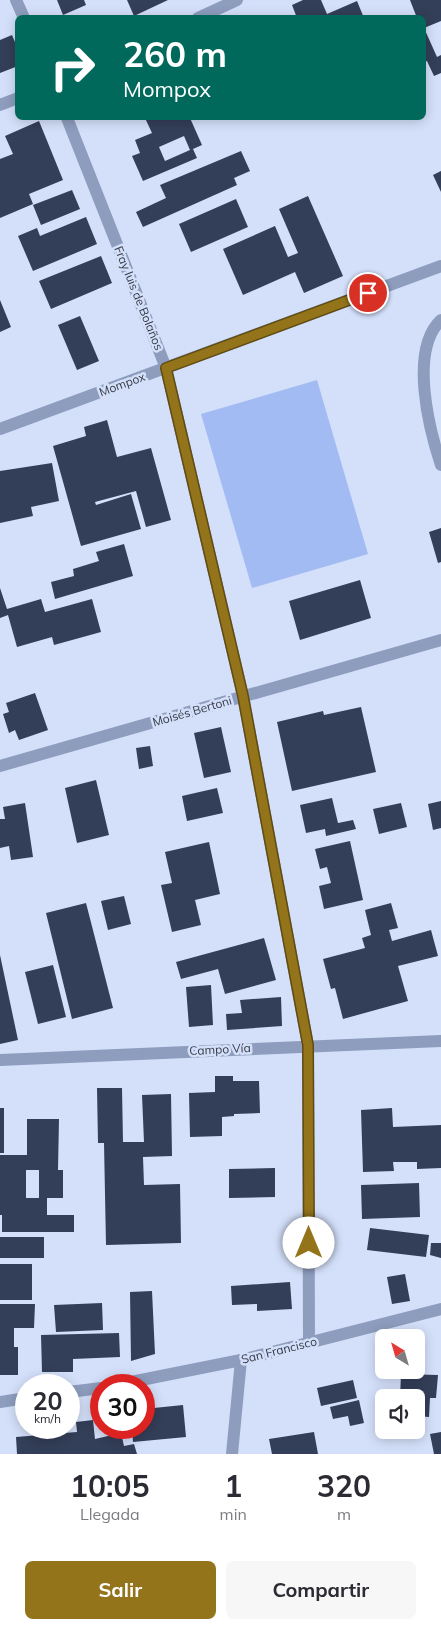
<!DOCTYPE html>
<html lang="es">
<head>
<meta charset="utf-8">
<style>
  body { margin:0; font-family:Mulish,sans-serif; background:#f7f7f7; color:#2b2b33; height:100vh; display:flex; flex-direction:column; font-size:19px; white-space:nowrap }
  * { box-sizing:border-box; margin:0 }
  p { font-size:16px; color:#7c7c81 }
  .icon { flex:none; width:28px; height:28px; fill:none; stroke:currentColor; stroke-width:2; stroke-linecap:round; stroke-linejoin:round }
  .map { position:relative; height:1454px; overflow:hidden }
  .panel { display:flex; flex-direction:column; background:#fff; flex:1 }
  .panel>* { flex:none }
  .guide { position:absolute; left:15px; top:15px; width:411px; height:105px; border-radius:8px; box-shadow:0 2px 12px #0003; background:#00695c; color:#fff; overflow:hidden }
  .needle { width:32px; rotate:323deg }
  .tools { position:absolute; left:375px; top:1329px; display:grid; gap:10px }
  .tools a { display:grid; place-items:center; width:50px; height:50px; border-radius:8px; background:#fff; box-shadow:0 2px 12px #0003; font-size:25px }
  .speed { position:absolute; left:15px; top:1374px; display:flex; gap:10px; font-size:25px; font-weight:700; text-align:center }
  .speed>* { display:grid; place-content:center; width:65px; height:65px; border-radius:50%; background:#fff; box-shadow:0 2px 12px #0003; line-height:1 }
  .speed small { font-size:12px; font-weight:400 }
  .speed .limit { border:8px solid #d22; background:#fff; color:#111 }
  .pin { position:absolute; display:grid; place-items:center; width:42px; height:42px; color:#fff; margin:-21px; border:2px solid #fff; border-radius:50%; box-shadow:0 1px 5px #0007 }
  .me { position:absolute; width:55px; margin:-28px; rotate:0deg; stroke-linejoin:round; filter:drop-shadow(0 0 4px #0008) }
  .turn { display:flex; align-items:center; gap:18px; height:105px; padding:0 25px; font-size:22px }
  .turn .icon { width:65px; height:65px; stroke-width:2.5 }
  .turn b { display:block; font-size:35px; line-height:42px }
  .eta { display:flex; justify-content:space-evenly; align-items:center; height:85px; text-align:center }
  .eta b { font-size:30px; font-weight:700; line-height:35px }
  .primary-button { display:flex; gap:10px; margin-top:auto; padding:10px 25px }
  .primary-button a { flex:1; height:58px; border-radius:8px; background:#94741b; color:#fff; font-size:20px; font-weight:700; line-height:58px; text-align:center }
  .primary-button a+a { background:#f7f7f7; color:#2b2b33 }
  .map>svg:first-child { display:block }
  .green { fill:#a3bbf3 }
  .building { fill:#333e58; fill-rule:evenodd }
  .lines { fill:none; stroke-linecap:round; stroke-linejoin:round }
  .lane { stroke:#8e9dbe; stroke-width:12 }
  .street { stroke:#8e9dbe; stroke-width:12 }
  .route-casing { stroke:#604b12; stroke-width:12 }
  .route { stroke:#94741b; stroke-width:9 }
  .labels { text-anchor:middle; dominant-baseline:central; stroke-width:5; stroke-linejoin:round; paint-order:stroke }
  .street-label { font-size:12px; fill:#343946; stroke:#d4e0fa }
</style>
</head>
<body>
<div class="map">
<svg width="441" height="1454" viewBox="0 0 441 1454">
  <rect width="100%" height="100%" fill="#d4e0fa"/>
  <path class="green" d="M317,380L368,554L252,588L201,414Z"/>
  <path class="building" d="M57,0H84L86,5L63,15Z
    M127,0H168L134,16Z
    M303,0H321L327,14L357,1L364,18H297L292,5Z
    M410,0H441V21L424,28L437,57L441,55V73L434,76L427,61L424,62V18H417Z
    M12,35L18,49V66L0,73V40Z
    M145,118H190L202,145L193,149L197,158L143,181L132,156L140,153L135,140L152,133ZM184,136L190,150L165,161L159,147Z
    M39,121L63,180L29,194L33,204L0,218V159L13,154L5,136Z
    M241,151L250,171L234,178L237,185L143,227L136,212L166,198L160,185Z
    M441,171V192L433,175Z
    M72,190L80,209L41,225L33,205Z
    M308,196L343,276L304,293L295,272L243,295L223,249L275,226L288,257L298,253L279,209Z
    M236,199L248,227L191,252L179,224Z
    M86,217L97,244L33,271L18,236L37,228L40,236Z
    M101,256L112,283L51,309L39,281Z
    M0,300L11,327L0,332Z
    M80,316L99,361L77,370L58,325Z
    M107,420L117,457L151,448L171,520L146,527L136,491L95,502L96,505L131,494L141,529L81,546L53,446L86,436L84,427Z
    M52,463L59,501L31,507L33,516L0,523V471Z
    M441,528V562L438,563L429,532Z
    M124,544L133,576L55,599L51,582L74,576L73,569L99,561L96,552Z
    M360,580L371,618L300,640L289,601Z
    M0,588L7,609L41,599L45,612L92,599L101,632L54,645L52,637L17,647L8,615L0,618Z
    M35,693L48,730L19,740L15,730L9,733L3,714L9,712L6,703Z
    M361,707L376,772L292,791L277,722L323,711L324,715Z
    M221,727L231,772L204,778L194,733Z
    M150,746L153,766L139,769L136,748Z
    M96,780L109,835L77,843L65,788Z
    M217,788L223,813L187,821L182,796Z
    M332,798L338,823L353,820L356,829L326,836L325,829L306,833L300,805Z
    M441,801V828L433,830L428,804Z
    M25,803L33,857L11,860L9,846L0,848V819H5L3,807Z
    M401,803L407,827L379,834L373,809Z
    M350,841L363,900L324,909L319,886L331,883L327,867L320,869L315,849Z
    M209,842L220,894L195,900L201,925L172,932L161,885L172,883L165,852Z
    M124,896L131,924L108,930L101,901Z
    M86,903L113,1008L72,1019L46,913Z
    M391,903L398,928L389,930L392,941L431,930L438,956L398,966L408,1001L343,1019L335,988L331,989L323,959L365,948L362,938L371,935L365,910Z
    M264,938L276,980L225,994L218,969L181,979L176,962Z
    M0,955L18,1040L0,1044Z
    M53,965L66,1017L38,1024L25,972Z
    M211,985L213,1025L189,1027L186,987Z
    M281,997L282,1026L227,1030L226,1014L242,1013L240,1000Z
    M215,1076H233V1081H259L260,1113L234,1114V1116L222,1117V1136L190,1137L189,1093L215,1092Z
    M97,1088H122L123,1142H144L142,1095L171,1094L172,1156L143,1157L144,1185L180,1184L181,1243L106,1245L104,1143H98Z
    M0,1108H4V1153H0Z
    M392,1108L393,1127L441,1125V1168L417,1169V1162H393L394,1171L363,1172L361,1110Z
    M27,1119H59L58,1170H63V1198H47V1215H74V1232H2V1215H0V1155H27ZM26,1170H39V1198H26Z
    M275,1168V1197L229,1198V1169Z
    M419,1183L420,1217L362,1219L361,1185Z
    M370,1228L429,1235L426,1257L367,1250Z
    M0,1237H44V1258H0Z
    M431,1243H441V1258L430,1255Z
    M0,1264H32V1300H0Z
    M405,1274L410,1301L392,1304L387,1277Z
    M290,1282L292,1309L257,1311V1304L232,1305L231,1286Z
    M152,1291L155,1354L131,1361L130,1292Z
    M102,1303L103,1330L56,1332L54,1305Z
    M0,1304H35L34,1328H14V1347H18V1375H0Z
    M119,1333L120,1357L73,1359V1372H42L41,1335Z
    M401,1374L438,1375L436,1398H430L429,1417L416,1416V1398H400Z
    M353,1380L357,1398L321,1406L317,1388Z
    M359,1400L364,1423L350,1426L348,1416L333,1419L330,1407Z
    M183,1405L186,1437L133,1442L132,1428H144V1409Z
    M93,1420L95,1439L121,1433L124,1446L134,1444L137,1454H17L16,1437L77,1432L76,1422Z
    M314,1432L318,1454H272L269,1439Z
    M441,1432V1454H434L430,1434Z"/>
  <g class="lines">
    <path class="lane" d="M441,320C409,350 429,429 441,465"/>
    <path class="street" d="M16,0L24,18
      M198,18L237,0
      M0,105L18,98
      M67,118L166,368L243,696L308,1045L309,1342
      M0,429L441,266
      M0,766L441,640
      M0,1060L441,1041
      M116,1385L241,1360L441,1309
      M69,1392L101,1388
      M0,1402L26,1398
      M232,1454L241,1360"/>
  </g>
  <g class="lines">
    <g class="route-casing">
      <path id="route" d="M309,1243L308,1045L243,696L166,368L368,293"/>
    </g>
    <use href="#route" class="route"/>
  </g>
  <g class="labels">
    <g class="street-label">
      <text transform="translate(139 298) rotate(68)">Fray luis de Bolaños</text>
      <text transform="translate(122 384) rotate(-20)">Mompox</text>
      <text transform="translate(192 711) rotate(-16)">Moisés Bertoni</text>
      <text transform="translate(220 1049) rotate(-3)">Campo Vía</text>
      <text transform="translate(279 1350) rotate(-14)">San Francisco</text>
    </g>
  </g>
</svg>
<div class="tools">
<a><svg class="needle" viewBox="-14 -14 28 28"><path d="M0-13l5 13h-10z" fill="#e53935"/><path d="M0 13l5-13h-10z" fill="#7c7c81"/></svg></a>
<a><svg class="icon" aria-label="sound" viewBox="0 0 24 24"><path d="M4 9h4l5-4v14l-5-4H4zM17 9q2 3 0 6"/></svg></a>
</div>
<div class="speed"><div>20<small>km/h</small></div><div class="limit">30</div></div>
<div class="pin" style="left:368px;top:293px;background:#d93025"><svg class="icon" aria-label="arrive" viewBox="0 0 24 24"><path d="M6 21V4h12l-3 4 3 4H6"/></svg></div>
<svg class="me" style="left:309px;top:1243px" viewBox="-20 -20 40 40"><circle r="19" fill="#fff"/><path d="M0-13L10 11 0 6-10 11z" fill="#94741b"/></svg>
<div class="guide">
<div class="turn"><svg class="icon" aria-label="right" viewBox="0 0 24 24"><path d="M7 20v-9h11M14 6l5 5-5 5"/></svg><div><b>260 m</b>Mompox</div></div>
</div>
</div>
<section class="panel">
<div class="eta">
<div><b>10:05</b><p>Llegada</p></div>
<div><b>1</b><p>min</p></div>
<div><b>320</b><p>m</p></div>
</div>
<div class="primary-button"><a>Salir</a><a>Compartir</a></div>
</section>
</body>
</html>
